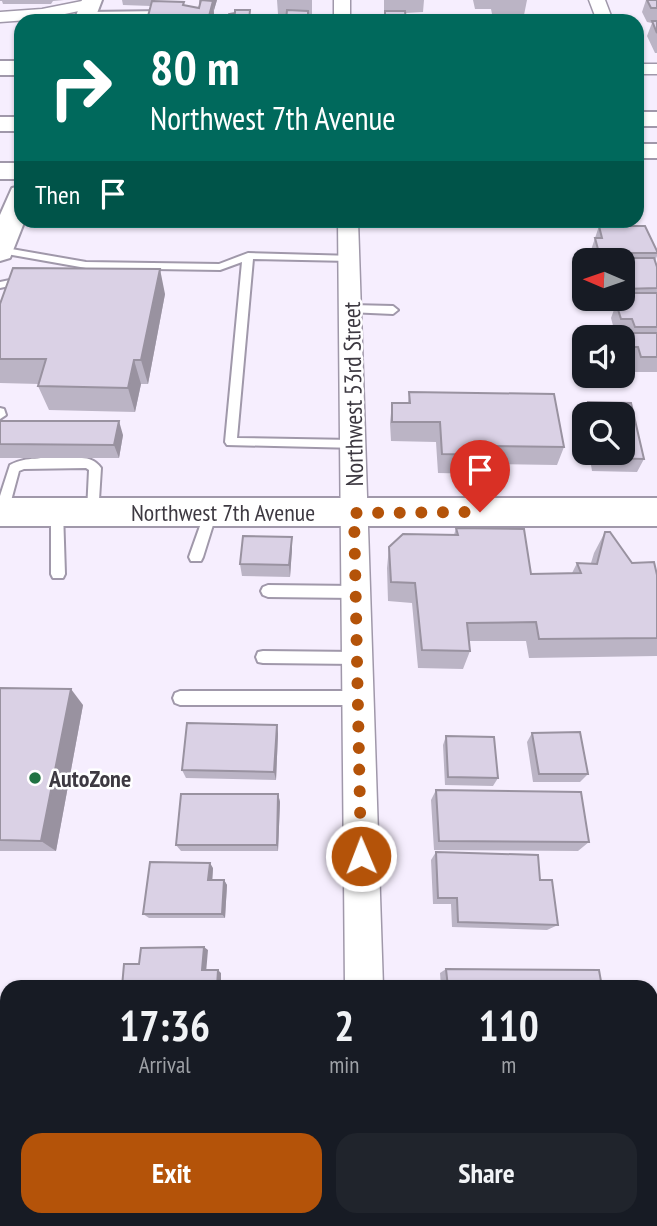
<!DOCTYPE html>
<html lang="en">
<head>
<meta charset="utf-8">
<style>
  body { margin:0; font-family:"PT Sans Narrow",sans-serif; background:#20242c; color:#f1f3f6; height:100vh; display:flex; flex-direction:column; font-size:26px; white-space:nowrap }
  * { box-sizing:border-box; margin:0 }
  p { font-size:23px; color:#9ea1a6 }
  .icon { flex:none; width:38px; height:38px; fill:none; stroke:currentColor; stroke-width:2; stroke-linecap:round; stroke-linejoin:round }
  .map { position:relative; flex:1; overflow:hidden }
  .details { position:absolute; left:0px; top:980px; width:658px; height:247px; display:flex; flex-direction:column; background:#171b24; border-radius:21px 21px 0 0; box-shadow:0 2px 5px #0004 }
  .details>* { flex:none }
  .top-card { position:absolute; left:14px; top:14px; width:630px; height:214px; border-radius:21px; box-shadow:0 2px 5px #0004; background:#00695c; color:#fff; overflow:hidden }
  .needle { width:46px; rotate:272deg }
  .tools { position:absolute; left:572px; top:248px; display:grid; gap:14px }
  .tools a { display:grid; place-items:center; width:63px; height:63px; border-radius:14px; background:#171b24; box-shadow:0 2px 5px #0004; font-size:35px }
  .pin { position:absolute; display:grid; place-items:center; width:60px; height:60px; color:#fff; margin:-72px -30px; border-radius:50% 50% 50% 0; rotate:-45deg; box-shadow:0 0 7px #0007 }
  .pin .icon { rotate:45deg }
  .me { position:absolute; width:77px; margin:-38px; rotate:359deg; stroke-linejoin:round; filter:drop-shadow(0 0 5px #0008) }
  .turn { display:flex; align-items:center; gap:24px; height:147px; padding:0 21px; font-size:32px }
  .turn .icon { width:91px; height:91px; stroke-width:2.5 }
  .turn b { display:block; font-size:49px; line-height:60px }
  .then { display:flex; align-items:center; height:66px; padding:0 21px; background:#0003; gap:14px; font-size:26px }
  .eta { display:flex; justify-content:space-evenly; align-items:center; height:119px; text-align:center }
  .eta b { font-size:42px; font-weight:700; line-height:49px }
  .button { display:flex; gap:14px; margin-top:auto; padding:14px 21px }
  .button a { flex:1; height:80px; border-radius:21px; background:#b45309; color:#fff; font-size:28px; font-weight:700; line-height:80px; text-align:center }
  .button a+a { background:#20242c; color:#f1f3f6 }
  .map>svg:first-child { display:block }
  .lines { fill:none; stroke-linecap:round; stroke-linejoin:round }
  .service-casing { stroke:#a098aa; stroke-width:4 }
  .minor-casing { stroke:#a098aa; stroke-width:3 }
  .secondary-casing { stroke:#a098aa; stroke-width:4 }
  .primary-casing { stroke:#a098aa; stroke-width:4 }
  .motorway-casing { stroke:#a098aa; stroke-width:4 }
  .service { fill:#fff; fill-rule:evenodd }
  .minor { fill:#fff; fill-rule:evenodd }
  .secondary { fill:#fff; fill-rule:evenodd }
  .primary { fill:#fff; fill-rule:evenodd }
  .motorway { fill:#fff; fill-rule:evenodd }
  .wall { fill:#bbb4c5 }
  .shaded-wall { fill:#9992a0 }
  .building { fill:#dad1e5; stroke:#9992a0; stroke-width:2 }
  .route { stroke:#b45309; stroke-width:12; stroke-dasharray:0 21.6 }
  .poi-dot { fill:#207243; stroke:#fff; stroke-width:2.5 }
  .labels { text-anchor:middle; dominant-baseline:central; stroke-width:5; stroke-linejoin:round; paint-order:stroke }
  .street-label { font-size:24px; fill:#3d3941; stroke:#fff }
  .poi-label { font-size:24px; font-weight:bold; fill:#3d3941; stroke:#fff; text-anchor:start }
</style>
</head>
<body>
<div class="map">
<svg width="657" height="1226" viewBox="0 0 657 1226">
  <rect width="100%" height="100%" fill="#f6eefe"/>
  <g class="lines">
    <g class="service-casing">
      <path id="service" d="M166,11H169V15L87,16L83,14L87,12Z
        M0,247L86,262L219,264L248,253L354,256L355,258L350,261L253,259L237,438L353,440L359,445L357,448L227,445L225,442L242,262L220,270L86,268L1,253Z
        M24,277L28,278V282L0,288V282Z
        M352,305L393,306L398,310L393,314L348,312V306Z
        M0,408L4,409L6,415L0,419Z
        M59,453C75,462 90,452 101,468L98,516L93,517L87,512L89,470L86,468L24,469L19,471L8,512L7,516H0V496L10,465C28,455 42,462 59,453Z
        M57,506L63,511L65,574L63,578H53L51,574V511Z
        M211,507L217,512L203,557L201,561H191L189,557L205,512Z
        M268,585L355,586L360,588L362,592L360,596L355,598L268,597L263,595L261,591L263,587Z
        M263,651L357,652L362,653L364,658L362,663L357,664L263,663L258,662L256,657L258,652Z
        M180,691H358L363,693L365,698L363,703L358,705H180L175,703L173,698L175,693Z"/>
    </g>
    <g class="minor-casing">
      <path id="minor" d="M87,0L97,1L99,4L97,7L42,19L0,22V12L42,9Z
        M334,0H350V21H334Z
        M589,0H605L613,21H597Z
        M637,64H657V74H637Z
        M338,220H358L383,987H345Z
        M347,1220H391V1226H347Z"/>
    </g>
    <g class="secondary-casing">
      <path id="secondary" d="M82,0H102L94,21H74Z
        M0,61H21V75H0Z
        M21,186V220H25L10,258L0,261V215L12,188Z"/>
    </g>
    <g class="primary-casing">
      <path id="primary" d="M0,498H657V526H0Z"/>
    </g>
    <g class="motorway-casing">
      <path id="motorway" d="M637,112H657V126H637Z
        M0,117H21V131H0Z
        M637,144H657V158H637Z
        M0,163H21V179H0Z"/>
    </g>
    <use href="#service" class="service"/>
    <use href="#minor" class="minor"/>
    <use href="#secondary" class="secondary"/>
    <use href="#primary" class="primary"/>
    <use href="#motorway" class="motorway"/>
  </g>
  <path class="wall" d="M0,0H64L53,1L51,4H3L2,1H0Z
    M122,0H155V2H184V5L199,8V0H217L214,10V15L213,21H147L151,6L123,5Z
    M277,0H312V15L278,14Z
    M384,0H424L423,12L405,13L406,21H384Z
    M473,0H527L524,15L492,14L491,9H475Z
    M646,0H657V53H655L647,36L652,23L647,22L642,12Z
    M599,226L657,251V256L655,261L657,267V372H635L632,361H623V338H603L605,333H615L611,318L616,304H608L607,299H623V261H592L590,253Z
    M165,294L148,384H141L135,412L49,410L38,386L39,384L0,383V304Z
    M409,392L564,447L557,465L484,464L481,474L438,473L436,442L391,441L390,423L392,403H408Z
    M588,402L631,403L644,459L637,472L592,471L589,453H623V415H584V429L582,416Z
    M0,421L123,435L119,458H0Z
    M456,528L531,574L572,573L577,563H591L594,553L605,532L632,563L657,575V656L529,658L526,641H469L470,651L463,669L418,668L412,603L388,601L387,568L389,547L454,535Z
    M292,549L290,577L242,576L240,564Z
    M0,688L83,705L56,851H0Z
    M277,725L278,734L276,780L186,778L182,770Z
    M532,733L588,774L580,782H533L527,742Z
    M446,736L498,778L493,786L445,785L443,745Z
    M436,790L589,842L578,851L434,850L431,800Z
    M278,794L280,802L278,851H181L176,845Z
    M436,852L540,880L558,925L547,930L452,927L451,904H433L431,860Z
    M213,868L212,880H224L227,885L225,918H149L143,914Z
    M446,969L602,987H441L440,973Z
    M455,1220H617L618,1226H455Z"/>
  <path class="shaded-wall" d="M214,0H217L214,10L213,3Z
    M213,1L214,15L213,21H208Z
    M160,269L165,294L148,384L141,360Z
    M134,360L141,384L135,412L128,388Z
    M119,421L123,435L119,458L114,445Z
    M292,537V549L290,577L289,565Z
    M71,689L83,705L56,851L41,841Z
    M277,725L278,734L276,780L274,772Z
    M278,794L280,802L278,851L277,845Z
    M210,863L213,868L212,885L208,880Z
    M224,880L227,885L225,918L222,914Z
    M204,947L208,950L206,973L202,970Z
    M218,970L221,973V987H217Z"/>
  <path class="building" d="M201,0L213,1L208,20H147L152,1L184,2L183,5L199,8Z
    M647,0H657V8H651Z
    M235,10H250L249,21H234V20H228L229,14L235,13Z
    M287,10L308,11V16H312L311,21H286Z
    M385,11H405L406,21H385Z
    M102,20H143L102,21Z
    M652,21H657V33Z
    M599,226H645L657,251V253H599L595,238H602Z
    M605,258H654L657,267V288L623,289V261H606Z
    M13,268L160,269L141,360H134L128,388L38,386L46,359H0V304Z
    M625,293H657V327H635L632,319H621L616,303H628Z
    M605,333H657V357H641L638,347H623V338H606Z
    M409,392L554,394L564,447L486,446V455L442,454L440,422H392V403H410Z
    M588,402L631,403L644,459L599,458L598,453H623V415H590Z
    M0,421H119L114,445L0,444Z
    M456,528L524,529L531,574L581,573L577,563L597,564L605,532H610L632,563L654,562L657,575V638L539,639L536,622L467,623L470,651L422,650L415,583L391,582L389,547L403,534L458,535Z
    M243,536L292,537L289,565L240,564Z
    M0,688L71,689L41,841L0,840Z
    M187,723L277,725L274,772L182,770Z
    M580,732L588,774H539L532,733Z
    M446,736L494,737L498,778L448,777Z
    M436,790L581,792L589,842L439,841Z
    M181,794H278L277,845H176Z
    M436,852L538,855L540,880H552L558,925L458,922L457,898H438Z
    M150,862L210,863L208,880H224L222,914H143Z
    M204,947L202,970H218L217,987H122L124,964H139L141,948Z
    M446,969L599,970L602,987H448Z
    M172,1220H263V1226H171Z
    M463,1220H617L618,1226H463Z"/>
  <g class="lines">
    <path class="route" d="M361,856L354,513L480,512"/>
  </g>
  <circle class="poi-dot" cx="35" cy="778" r="7"/>
  <g class="labels">
    <g class="street-label">
      <text transform="translate(353 394) rotate(-91)">Northwest 53rd Street</text>
      <text x="223" y="512">Northwest 7th Avenue</text>
    </g>
    <g class="poi-label">
      <text x="49" y="778">AutoZone</text>
    </g>
  </g>
</svg>
<div class="tools">
<a><svg class="needle" viewBox="-14 -14 28 28"><path d="M0-13l5 13h-10z" fill="#e53935"/><path d="M0 13l5-13h-10z" fill="#9ea1a6"/></svg></a>
<a><svg class="icon" aria-label="sound" viewBox="0 0 24 24"><path d="M4 9h4l5-4v14l-5-4H4zM17 9q2 3 0 6"/></svg></a>
<a><svg class="icon" aria-label="search" viewBox="0 0 24 24"><circle cx="10" cy="10" r="6"/><path d="M15 15l6 6"/></svg></a>
</div>
<div class="pin" style="left:480px;top:512px;background:#d93025"><svg class="icon" aria-label="arrive" viewBox="0 0 24 24"><path d="M6 21V4h12l-3 4 3 4H6"/></svg></div>
<svg class="me" style="left:361px;top:856px" viewBox="-20 -20 40 40"><circle r="17" fill="#b45309" stroke="#fff" stroke-width="3"/><path d="M0-11L8 9 0 5-8 9z" fill="#fff"/></svg>
<div class="top-card">
<div class="turn"><svg class="icon" aria-label="right" viewBox="0 0 24 24"><path d="M7 20v-9h11M14 6l5 5-5 5"/></svg><div><b>80 m</b>Northwest 7th Avenue</div></div>
<div class="then">Then<svg class="icon" aria-label="arrive" viewBox="0 0 24 24"><path d="M6 21V4h12l-3 4 3 4H6"/></svg></div>
</div>
<section class="details">
<div class="eta">
<div><b>17:36</b><p>Arrival</p></div>
<div><b>2</b><p>min</p></div>
<div><b>110</b><p>m</p></div>
</div>
<div class="button"><a>Exit</a><a>Share</a></div>
</section>
</div>
</body>
</html>
